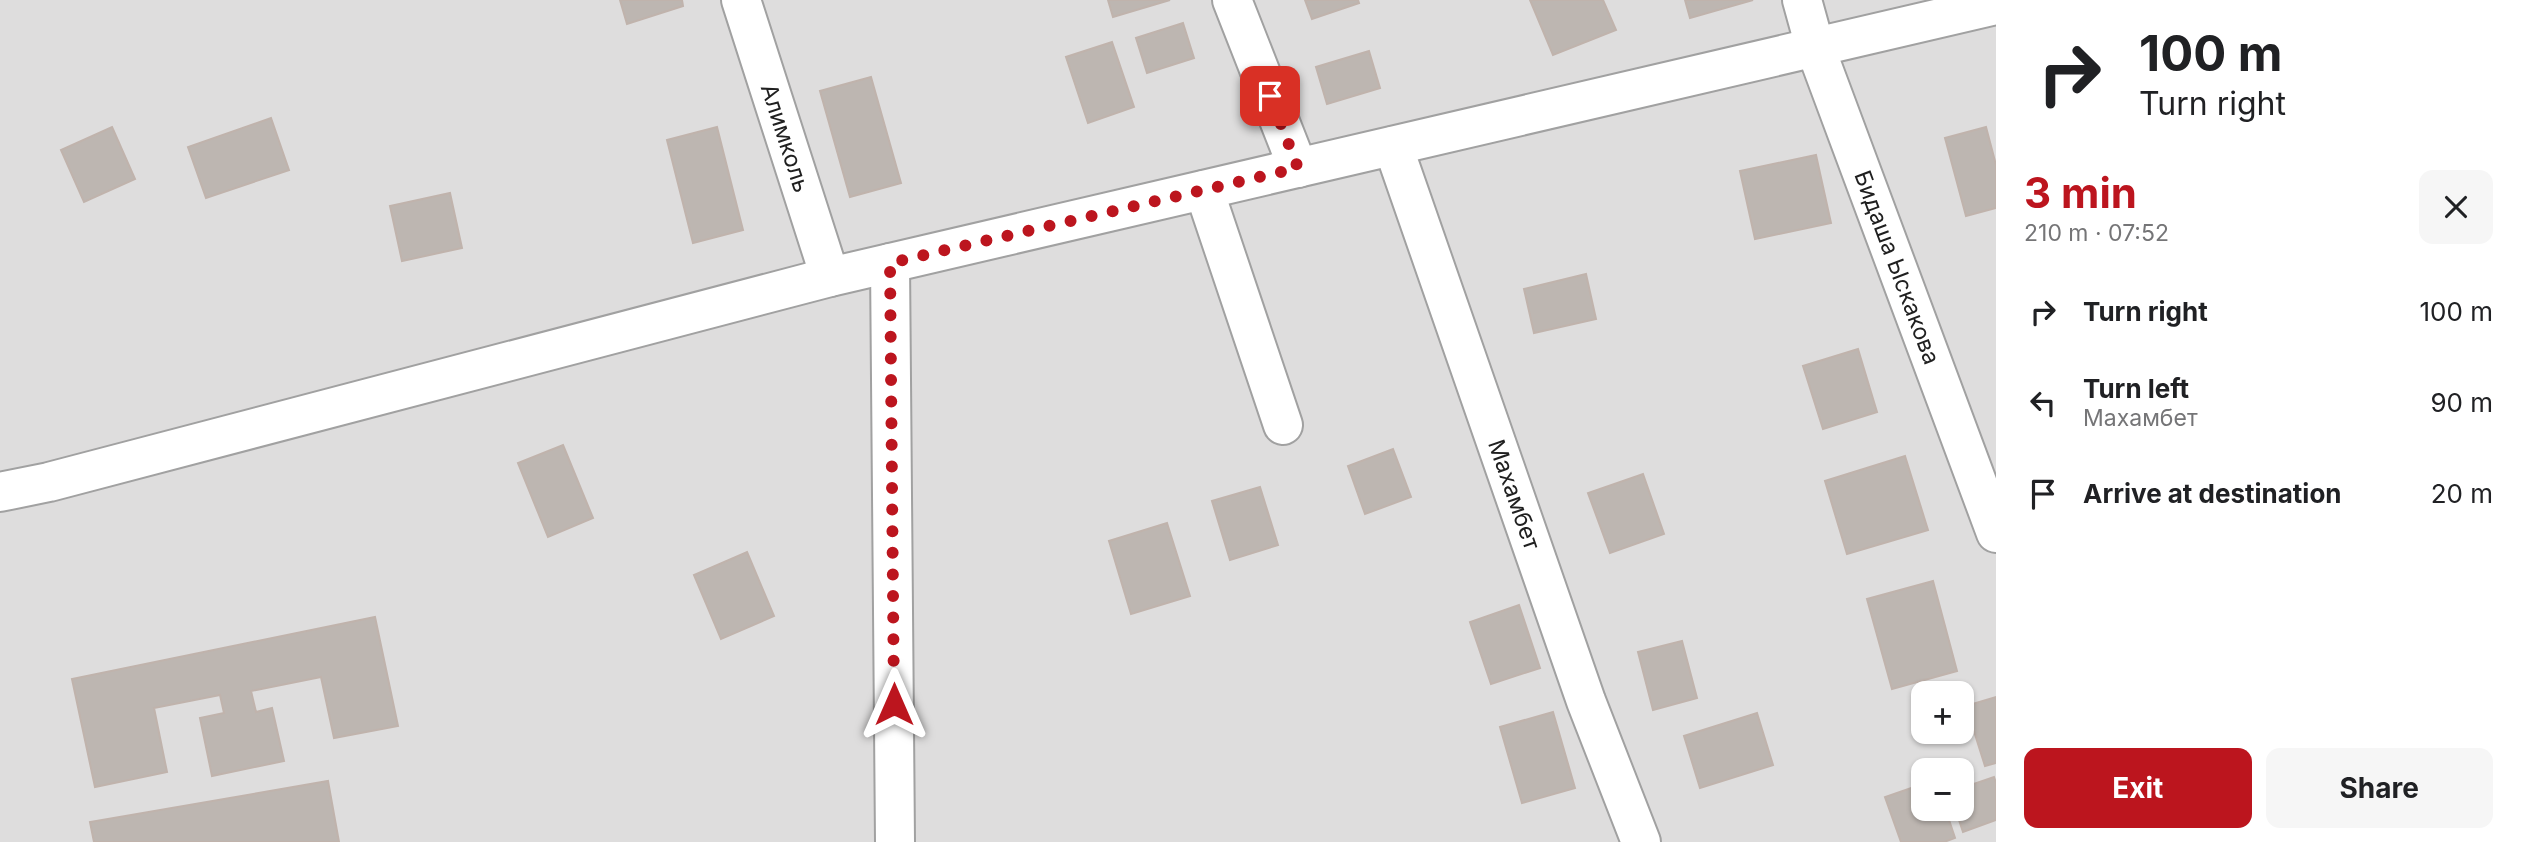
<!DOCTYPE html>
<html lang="en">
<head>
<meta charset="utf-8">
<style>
  body { margin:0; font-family:Inter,sans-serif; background:#f6f6f6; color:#202124; height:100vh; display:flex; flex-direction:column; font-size:26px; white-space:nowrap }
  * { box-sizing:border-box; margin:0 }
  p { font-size:23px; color:#757577 }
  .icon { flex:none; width:38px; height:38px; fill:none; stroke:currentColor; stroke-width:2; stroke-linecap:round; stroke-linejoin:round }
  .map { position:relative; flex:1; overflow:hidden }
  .panel { display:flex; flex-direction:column; background:#fff; width:525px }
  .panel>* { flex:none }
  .guide { background:#fff; color:#202124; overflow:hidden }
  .controls { position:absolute; left:1911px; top:681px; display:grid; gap:14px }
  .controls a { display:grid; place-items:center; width:63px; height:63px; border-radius:14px; background:#fff; box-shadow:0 2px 5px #0004; font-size:35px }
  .pin { position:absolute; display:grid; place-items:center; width:60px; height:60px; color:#fff; margin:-30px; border-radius:14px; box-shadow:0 4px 10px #0006 }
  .me { position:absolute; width:77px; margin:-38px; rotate:0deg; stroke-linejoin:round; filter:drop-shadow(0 0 5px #0008) }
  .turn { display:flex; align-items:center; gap:24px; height:147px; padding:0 28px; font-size:32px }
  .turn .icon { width:91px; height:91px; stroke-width:2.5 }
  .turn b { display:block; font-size:49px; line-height:60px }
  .round { display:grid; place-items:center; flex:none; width:74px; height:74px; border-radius:14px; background:#f6f6f6 }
  .headline { display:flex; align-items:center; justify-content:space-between; height:119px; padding:0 28px }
  h1 { font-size:42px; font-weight:700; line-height:52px; color:#bc151e }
  .cta { display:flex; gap:14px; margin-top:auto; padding:14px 28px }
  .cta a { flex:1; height:80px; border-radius:14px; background:#bc151e; color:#fff; font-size:28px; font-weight:700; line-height:80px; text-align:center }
  .cta a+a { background:#f6f6f6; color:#202124 }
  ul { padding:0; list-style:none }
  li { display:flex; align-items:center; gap:21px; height:91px; padding:0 28px }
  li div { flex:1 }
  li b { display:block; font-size:26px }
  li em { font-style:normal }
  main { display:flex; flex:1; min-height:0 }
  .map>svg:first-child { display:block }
  .residential { fill:#dedddd; fill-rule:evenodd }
  .building { fill:#bdb6b1; stroke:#c0b3ac; stroke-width:2 }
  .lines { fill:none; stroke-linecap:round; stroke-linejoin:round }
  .minor-casing { stroke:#a1a1a1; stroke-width:42 }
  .minor { stroke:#fff; stroke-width:38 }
  .route { stroke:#bc151e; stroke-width:12; stroke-dasharray:0 21.6 }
  .labels { text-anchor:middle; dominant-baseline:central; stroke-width:7; stroke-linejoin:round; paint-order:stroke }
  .street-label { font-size:23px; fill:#202020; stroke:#fff }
</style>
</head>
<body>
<main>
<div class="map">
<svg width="1996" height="842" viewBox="0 0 1996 842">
  <rect width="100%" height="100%" fill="#f0ede8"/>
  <path class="residential" d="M0,0H1996V842H0ZM1923,693H1962V732H1923ZM1923,770H1962V808H1923Z"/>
  <path class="building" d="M620,0H682L683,6L627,24Z
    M1108,0H1170L1113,17Z
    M1305,0H1358L1359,3L1312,19Z
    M1530,0H1603L1616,30L1553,55Z
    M1685,0H1753L1690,18Z
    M1183,23L1194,58L1147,73L1136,38Z
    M1112,42L1134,107L1088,123L1066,57Z
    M1369,51L1380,88L1327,104L1316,67Z
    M871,77L901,183L850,197L820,91Z
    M271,118L289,170L206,198L188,147Z
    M112,127L135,179L84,202L61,150Z
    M717,127L743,230L693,243L667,140Z
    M1986,127L1996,165V208L1966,216L1945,138Z
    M1816,155L1831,223L1755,239L1740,171Z
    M450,193L462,248L402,261L390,206Z
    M1586,274L1596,319L1534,333L1524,289Z
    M1858,349L1877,412L1823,429L1803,366Z
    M563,445L593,518L548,537L518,463Z
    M1393,449L1411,497L1365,514L1348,466Z
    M1905,456L1928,530L1847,554L1825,481Z
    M1643,474L1664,534L1610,553L1588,493Z
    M1260,487L1278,545L1230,560L1212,501Z
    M1167,523L1190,596L1131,614L1109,541Z
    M747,552L774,616L721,639L694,575Z
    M1933,581L1957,671L1892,689L1867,599Z
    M1519,605L1540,668L1491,684L1470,622Z
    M375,617L398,726L334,738L321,677L251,691L256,712L272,708L284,761L212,776L200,718L224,713L220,695L154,708L167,772L95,787L72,679Z
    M1682,641L1697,698L1653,710L1638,652Z
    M1996,697V763L1985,766L1966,706Z
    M1553,712L1575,788L1522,803L1500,727Z
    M1757,713L1773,765L1700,788L1684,736Z
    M1994,777L1996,783V820L1963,832L1955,808H1962V788Z
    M328,781L339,842H94L90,822Z
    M1923,784V808H1945L1955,838L1944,842H1901L1885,797Z"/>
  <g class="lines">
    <g class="minor-casing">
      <g id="minor">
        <path id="s1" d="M741,0L830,277"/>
        <path d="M1232,0L1298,168"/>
        <path id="s2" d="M1802,0L1815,47L1996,533"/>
        <path id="s3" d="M1393,146L1586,701L1641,842"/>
        <path d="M1204,190L1283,425"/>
        <path d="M890,263L895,842"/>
        <path d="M0,492L49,482L830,277L1996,5"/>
      </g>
    </g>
    <use href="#minor" class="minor"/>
  </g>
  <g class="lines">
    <path class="route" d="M894,704L890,263L1298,168L1270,96"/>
  </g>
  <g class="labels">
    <g class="street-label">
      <text stroke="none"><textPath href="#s1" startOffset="145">Алимколь</textPath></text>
      <text stroke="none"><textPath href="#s2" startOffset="284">Бидаша Ыскакова</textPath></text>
      <text stroke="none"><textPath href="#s3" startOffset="369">Махамбет</textPath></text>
    </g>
  </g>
</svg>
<div class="controls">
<a>+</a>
<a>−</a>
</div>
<div class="pin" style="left:1270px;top:96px;background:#d93025"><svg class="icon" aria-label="arrive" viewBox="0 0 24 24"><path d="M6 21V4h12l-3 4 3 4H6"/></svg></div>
<svg class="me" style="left:894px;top:704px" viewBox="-20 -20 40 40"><path d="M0-17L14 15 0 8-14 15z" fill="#bc151e" stroke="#fff" stroke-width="4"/></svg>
</div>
<section class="panel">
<div class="guide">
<div class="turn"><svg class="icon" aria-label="right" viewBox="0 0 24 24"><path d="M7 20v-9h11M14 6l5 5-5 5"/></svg><div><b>100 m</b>Turn right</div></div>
</div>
<div class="headline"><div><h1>3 min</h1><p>210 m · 07:52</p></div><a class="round"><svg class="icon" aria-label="close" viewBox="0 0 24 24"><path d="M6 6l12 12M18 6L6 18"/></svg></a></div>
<ul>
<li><svg class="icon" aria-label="right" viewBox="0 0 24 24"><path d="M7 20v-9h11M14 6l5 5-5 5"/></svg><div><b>Turn right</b></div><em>100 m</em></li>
<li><svg class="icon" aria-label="left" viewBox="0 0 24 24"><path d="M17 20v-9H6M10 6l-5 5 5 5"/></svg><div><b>Turn left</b><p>Махамбет</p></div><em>90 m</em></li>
<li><svg class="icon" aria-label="arrive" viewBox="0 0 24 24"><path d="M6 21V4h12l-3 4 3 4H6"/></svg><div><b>Arrive at destination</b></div><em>20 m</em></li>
</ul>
<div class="cta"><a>Exit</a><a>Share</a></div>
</section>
</main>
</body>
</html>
